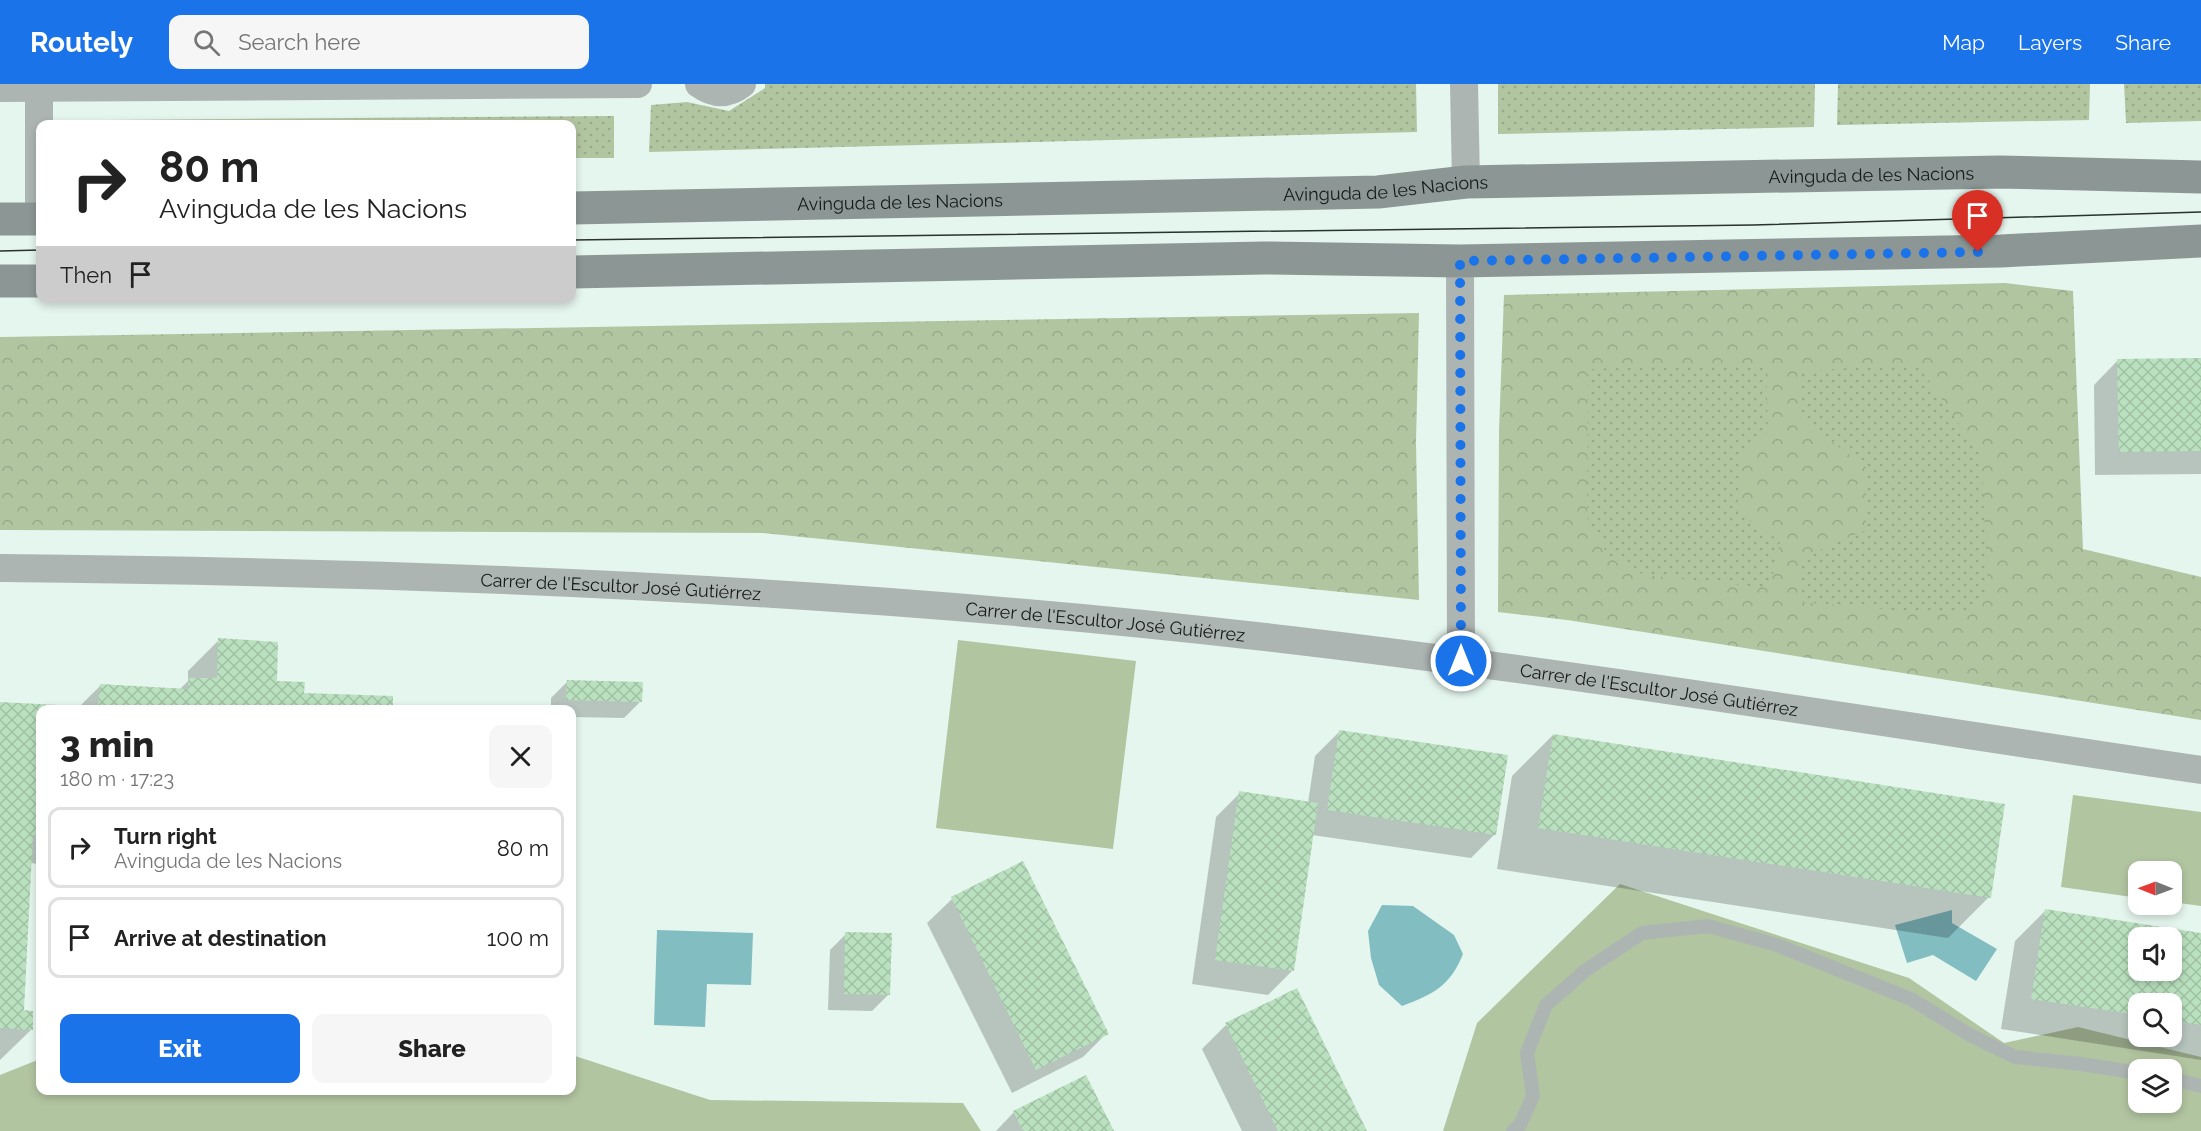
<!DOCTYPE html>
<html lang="en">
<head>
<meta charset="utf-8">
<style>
  body { margin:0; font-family:Raleway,sans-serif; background:#f6f6f6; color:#222; height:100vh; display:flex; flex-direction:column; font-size:22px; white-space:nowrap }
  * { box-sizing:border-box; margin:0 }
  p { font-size:20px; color:#767676 }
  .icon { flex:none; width:33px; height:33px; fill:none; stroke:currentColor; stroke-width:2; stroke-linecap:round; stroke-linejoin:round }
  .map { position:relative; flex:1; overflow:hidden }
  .details { position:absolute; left:36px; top:621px; width:540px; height:390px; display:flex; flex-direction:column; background:#fff; border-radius:12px; box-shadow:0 3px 9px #0003 }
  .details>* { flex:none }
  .banner { position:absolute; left:36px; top:36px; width:540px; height:183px; border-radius:12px; box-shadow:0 3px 9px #0003; background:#fff; color:#222; overflow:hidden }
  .needle { width:39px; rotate:271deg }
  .buttons { position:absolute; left:2128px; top:777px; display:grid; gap:12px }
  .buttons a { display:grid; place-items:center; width:54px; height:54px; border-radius:12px; background:#fff; box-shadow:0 3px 9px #0003; font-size:30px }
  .pin { position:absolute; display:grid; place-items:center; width:51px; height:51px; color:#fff; margin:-62px -26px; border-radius:50% 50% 50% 0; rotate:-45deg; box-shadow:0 0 6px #0007 }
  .pin .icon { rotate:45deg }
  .me { position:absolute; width:66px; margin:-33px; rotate:0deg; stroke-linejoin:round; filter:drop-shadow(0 0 4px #0008) }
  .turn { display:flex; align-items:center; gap:21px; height:126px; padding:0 24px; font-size:27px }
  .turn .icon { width:78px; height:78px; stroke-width:2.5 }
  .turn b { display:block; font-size:42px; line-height:51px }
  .then { display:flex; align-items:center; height:57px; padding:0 24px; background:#0003; gap:12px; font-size:22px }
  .round { display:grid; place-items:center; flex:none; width:63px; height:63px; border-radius:12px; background:#f6f6f6 }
  .summary { display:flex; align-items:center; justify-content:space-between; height:102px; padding:0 24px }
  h1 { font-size:36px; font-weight:800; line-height:45px }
  .primary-button { display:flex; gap:12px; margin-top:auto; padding:12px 24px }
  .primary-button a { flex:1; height:69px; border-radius:12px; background:#1a73e8; color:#fff; font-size:24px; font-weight:800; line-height:69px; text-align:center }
  .primary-button a+a { background:#f6f6f6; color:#222 }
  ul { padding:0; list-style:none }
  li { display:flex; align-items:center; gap:18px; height:81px; margin:0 12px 9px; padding:0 12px; border:3px solid #e0e0e0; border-radius:12px }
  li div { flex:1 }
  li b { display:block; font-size:22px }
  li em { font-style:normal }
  header { display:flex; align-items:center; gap:36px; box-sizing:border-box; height:84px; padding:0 30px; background:#1a73e8; color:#fff }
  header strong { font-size:28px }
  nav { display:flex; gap:33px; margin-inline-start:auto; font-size:21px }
  .search { width:420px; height:54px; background:#f6f6f6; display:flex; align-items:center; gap:15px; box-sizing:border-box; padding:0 21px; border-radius:12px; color:#767676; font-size:22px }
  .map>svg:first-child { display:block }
  .grass { fill:#b2c5a1; fill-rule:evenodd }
  .forest { fill:url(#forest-crowns) }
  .garden { fill:url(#garden-dots) }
  .water { fill:#82bdc2 }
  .shadow { fill:#0003; fill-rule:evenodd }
  .building { fill:url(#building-cross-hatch); fill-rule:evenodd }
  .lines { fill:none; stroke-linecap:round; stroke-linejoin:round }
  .service { stroke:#adb5b3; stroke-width:14 }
  .minor { stroke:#adb5b3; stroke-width:28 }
  .secondary { stroke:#8c9795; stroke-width:33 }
  .tram { stroke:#2a312e; stroke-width:1.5 }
  .route { stroke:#1a73e8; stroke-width:10; stroke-dasharray:0 18 }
  .labels { text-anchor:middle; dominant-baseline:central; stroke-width:5; stroke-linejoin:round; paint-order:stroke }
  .street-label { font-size:18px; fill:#151a18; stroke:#e5f6ee }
</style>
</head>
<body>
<header>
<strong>Routely</strong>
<div class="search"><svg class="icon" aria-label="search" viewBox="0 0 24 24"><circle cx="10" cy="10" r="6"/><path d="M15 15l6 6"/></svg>Search here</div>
<nav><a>Map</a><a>Layers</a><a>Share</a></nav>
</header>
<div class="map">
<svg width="2201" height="1047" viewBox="0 0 2201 1047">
  <defs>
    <pattern id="forest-crowns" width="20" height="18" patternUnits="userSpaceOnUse" patternTransform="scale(1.5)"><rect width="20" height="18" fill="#b2c5a1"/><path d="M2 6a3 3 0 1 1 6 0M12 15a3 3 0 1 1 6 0" fill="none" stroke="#98a98a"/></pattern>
    <pattern id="garden-dots" width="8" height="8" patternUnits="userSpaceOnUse" patternTransform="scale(1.5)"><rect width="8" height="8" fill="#b2c5a1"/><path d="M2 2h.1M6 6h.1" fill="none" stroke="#98a98a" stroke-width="1.8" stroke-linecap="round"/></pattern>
    <pattern id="building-cross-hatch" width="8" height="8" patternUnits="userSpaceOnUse" patternTransform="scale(1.5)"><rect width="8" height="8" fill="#bae1bf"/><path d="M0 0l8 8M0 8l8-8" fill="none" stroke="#9fc0a3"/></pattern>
  </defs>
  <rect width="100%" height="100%" fill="#e5f6ee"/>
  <path class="grass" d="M958,556L1136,577L1113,765L936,744Z
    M2073,711L2201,728V822L2172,818V788H2139V814L2061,803Z
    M1620,800L1909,894L2004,959L2078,943L2201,973V1047H1443L1477,939ZM2139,986H2172V1018H2139Z
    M572,971L710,1016L963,1019L981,1047H0V991L40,975V1006H572Z"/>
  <path class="forest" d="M2005,199L2073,207L2083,465L2201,493V636L1567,536L1498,528L1499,347L1504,211Z
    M1419,229L1416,358L1419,516L763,449L0,446V253Z"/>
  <path class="garden" d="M765,0H1416L1417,48L649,68L651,21L687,18L729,27L765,4Z
    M1498,0H1815L1814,43L1498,50Z
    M1838,0H2090L2089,36L1837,41Z
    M2124,0H2201V37L2126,39Z
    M614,32V74H572V40H108L107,36Z
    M1766,280L1768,349L1741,368L1737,428L1780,457L1770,504L1644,491L1608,471L1587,434L1588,285Z
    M1917,280L1981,371L1988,504L1969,528H1917L1799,518L1803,473L1866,446V383L1802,336L1800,287Z"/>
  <path class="water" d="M1382,821L1413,822L1454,851L1463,870C1450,902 1434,910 1402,922L1379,901L1371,874L1368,847Z
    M1952,826V839L1997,865L1976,897L1933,871L1907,879L1895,841Z
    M657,846L753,849L751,901L707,900L705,943L654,941Z"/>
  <path class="shadow" d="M2201,275V390L2095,391L2094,301L2118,276Z
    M219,556L275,598L303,610L392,613L40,626V780L30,779L23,927L32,945L0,976V619L79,623L100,602L179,606L188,597V587Z
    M568,597L640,618L624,634L572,633V626H551V614Z
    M1339,648L1495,750L1471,774L1312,751L1292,887L1268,911L1192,900L1216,733L1240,709L1308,719L1315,672Z
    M1553,651L1989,813L1948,854L1497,785L1512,692Z
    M1023,779L1107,949L1083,973L1012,1009L927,839L952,815Z
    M2045,827L2201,850V976L2001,945L2015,857ZM2139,854H2172V886H2139ZM2139,920H2172V952H2139Z
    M846,850L889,910L872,927L828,926L830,866Z
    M1296,906L1366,1047H1242L1202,965L1226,941Z
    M1014,1028L1113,1047H996Z"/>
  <path class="building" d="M2201,274V367L2119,368L2117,275Z
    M218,554L278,558L277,597L305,598L304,609L393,612V626H40V751H33L24,926L33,927V946L0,944V618L98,623L100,600L188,605L189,594H217Z
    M567,596L643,598L642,618L566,616Z
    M1339,646L1508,671L1496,751L1327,726Z
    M1553,650L2005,720L1991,814L1538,744Z
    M1239,707L1318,719L1294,887L1215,876Z
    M1023,777L1109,950L1036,986L951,813Z
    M2045,825L2201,849V941L2172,936V920H2139V931L2031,915ZM2139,854H2172V886H2139Z
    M845,848L892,849L890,911L844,910Z
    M572,877H576V898H572Z
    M1297,904L1367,1047H1278L1225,939Z
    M1086,991L1114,1047H1023L1013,1027Z"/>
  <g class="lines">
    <path class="service" d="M2172,995L2201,1002
      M1513,1047L1520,1041L1533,1012L1527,969L1546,921L1586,886L1642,849L1708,842L1777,861L1913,916L1968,950L2015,973L2081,980L2139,989"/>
    <g class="minor">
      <path d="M39,0V135"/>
      <path d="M699,0C714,11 728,11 742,0"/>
      <path d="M1464,0L1466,98"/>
      <path d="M0,4L638,0"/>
      <path d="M1460,177L1461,577"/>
      <path id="s1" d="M0,484C422,488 845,505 1265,553C1578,589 1889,640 2201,686"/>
    </g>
    <g class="secondary">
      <path id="s2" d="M572,124L1378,108L1466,98L2000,88L2201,93"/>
      <path d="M0,135H40"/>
      <path d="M572,188L1264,174L1460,177L2001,167L2201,157"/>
      <path d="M0,197H40"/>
    </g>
    <path class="tram" d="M572,156L1753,141L2201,128
      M0,167L40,166"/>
  </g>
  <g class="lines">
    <path class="route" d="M1461,577L1460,177L1978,168"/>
  </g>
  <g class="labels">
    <g class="street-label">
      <text stroke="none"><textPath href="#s2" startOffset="1300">Avinguda de les Nacions</textPath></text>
      <text stroke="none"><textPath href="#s2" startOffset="814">Avinguda de les Nacions</textPath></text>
      <text stroke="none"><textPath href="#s2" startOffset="328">Avinguda de les Nacions</textPath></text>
      <text stroke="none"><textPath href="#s1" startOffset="621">Carrer de l'Escultor José Gutiérrez</textPath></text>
      <text stroke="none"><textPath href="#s1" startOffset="1107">Carrer de l'Escultor José Gutiérrez</textPath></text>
      <text stroke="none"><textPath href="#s1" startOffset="1665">Carrer de l'Escultor José Gutiérrez</textPath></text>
    </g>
  </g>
</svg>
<div class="buttons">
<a><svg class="needle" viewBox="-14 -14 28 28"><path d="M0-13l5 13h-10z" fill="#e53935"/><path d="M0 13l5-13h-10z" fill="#767676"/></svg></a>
<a><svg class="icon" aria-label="sound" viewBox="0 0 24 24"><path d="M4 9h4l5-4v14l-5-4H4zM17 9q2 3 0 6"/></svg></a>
<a><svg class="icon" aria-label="search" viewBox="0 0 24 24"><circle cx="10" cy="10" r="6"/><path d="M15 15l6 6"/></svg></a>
<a><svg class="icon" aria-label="layers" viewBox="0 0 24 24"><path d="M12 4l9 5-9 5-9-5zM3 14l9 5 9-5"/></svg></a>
</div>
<div class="pin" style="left:1978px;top:168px;background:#d93025"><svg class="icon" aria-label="arrive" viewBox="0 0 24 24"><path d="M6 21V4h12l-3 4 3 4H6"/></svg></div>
<svg class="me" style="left:1461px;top:577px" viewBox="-20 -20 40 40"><circle r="17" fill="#1a73e8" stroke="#fff" stroke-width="3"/><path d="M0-11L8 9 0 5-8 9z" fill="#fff"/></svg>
<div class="banner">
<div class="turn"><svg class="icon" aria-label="right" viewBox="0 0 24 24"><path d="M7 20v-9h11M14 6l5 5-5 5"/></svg><div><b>80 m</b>Avinguda de les Nacions</div></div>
<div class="then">Then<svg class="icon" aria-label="arrive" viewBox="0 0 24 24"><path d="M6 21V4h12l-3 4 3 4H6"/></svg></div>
</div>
<section class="details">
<div class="summary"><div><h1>3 min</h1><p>180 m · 17:23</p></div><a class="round"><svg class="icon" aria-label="close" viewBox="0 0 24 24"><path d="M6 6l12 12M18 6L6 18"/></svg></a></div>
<ul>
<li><svg class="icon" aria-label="right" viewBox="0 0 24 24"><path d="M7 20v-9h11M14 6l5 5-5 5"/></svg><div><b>Turn right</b><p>Avinguda de les Nacions</p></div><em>80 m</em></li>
<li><svg class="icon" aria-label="arrive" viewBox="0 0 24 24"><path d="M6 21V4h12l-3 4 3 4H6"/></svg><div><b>Arrive at destination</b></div><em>100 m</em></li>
</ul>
<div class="primary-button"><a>Exit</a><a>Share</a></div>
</section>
</div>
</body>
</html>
